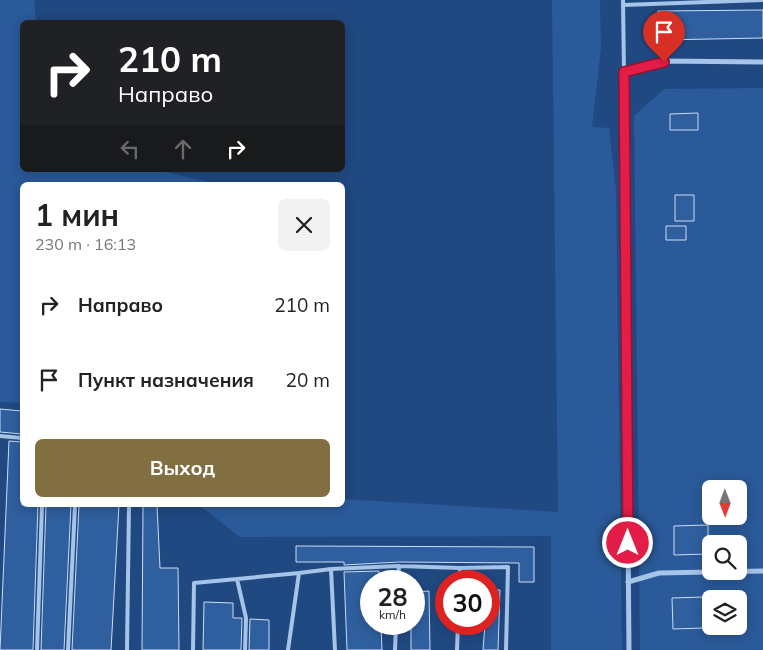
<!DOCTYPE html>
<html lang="ru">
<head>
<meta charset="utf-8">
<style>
  body { margin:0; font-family:Mulish,sans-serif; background:#f2f2f2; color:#222; height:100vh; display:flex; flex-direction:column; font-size:19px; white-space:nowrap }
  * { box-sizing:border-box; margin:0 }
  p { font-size:16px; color:#767676 }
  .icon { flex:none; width:28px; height:28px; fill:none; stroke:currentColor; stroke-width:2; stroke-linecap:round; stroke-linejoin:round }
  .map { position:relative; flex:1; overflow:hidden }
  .sheet { position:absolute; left:20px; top:182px; width:325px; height:325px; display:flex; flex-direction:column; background:#fff; border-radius:8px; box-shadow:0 2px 12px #0003 }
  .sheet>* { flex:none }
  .hud { position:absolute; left:20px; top:20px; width:325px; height:152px; border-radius:8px; box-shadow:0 2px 12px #0003; background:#202124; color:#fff; overflow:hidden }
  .needle { width:32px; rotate:179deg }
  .fabs { position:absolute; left:702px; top:480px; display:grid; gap:10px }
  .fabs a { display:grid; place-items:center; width:45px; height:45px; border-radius:8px; background:#fff; box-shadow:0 2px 12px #0003; font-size:25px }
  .speed { position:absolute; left:360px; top:570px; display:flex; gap:10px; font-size:25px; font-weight:700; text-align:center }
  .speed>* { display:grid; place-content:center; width:65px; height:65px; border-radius:50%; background:#fff; box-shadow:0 2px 12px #0003; line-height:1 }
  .speed small { font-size:12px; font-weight:400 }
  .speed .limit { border:8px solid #d22; background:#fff; color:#111 }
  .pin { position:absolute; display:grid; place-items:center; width:42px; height:42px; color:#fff; margin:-51px -21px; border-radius:50% 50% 50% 0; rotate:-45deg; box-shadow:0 0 5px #0007 }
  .pin .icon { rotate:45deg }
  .me { position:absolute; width:55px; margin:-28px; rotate:0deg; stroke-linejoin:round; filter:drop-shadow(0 0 4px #0008) }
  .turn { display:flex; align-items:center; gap:18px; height:105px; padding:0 15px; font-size:22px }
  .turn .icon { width:65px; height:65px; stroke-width:2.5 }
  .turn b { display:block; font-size:35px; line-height:42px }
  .lanes { display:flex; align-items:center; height:48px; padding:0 15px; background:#0003; justify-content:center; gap:25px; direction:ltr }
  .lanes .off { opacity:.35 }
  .round { display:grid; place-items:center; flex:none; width:52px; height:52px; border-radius:8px; background:#f2f2f2 }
  .overview { display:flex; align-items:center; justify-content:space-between; height:85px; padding:0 15px }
  h1 { font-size:30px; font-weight:700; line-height:38px }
  .primary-button { display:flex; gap:10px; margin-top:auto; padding:10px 15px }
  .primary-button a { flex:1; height:58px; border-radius:8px; background:#816f41; color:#fff; font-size:20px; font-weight:700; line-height:58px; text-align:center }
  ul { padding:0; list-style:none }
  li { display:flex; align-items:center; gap:15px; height:75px; padding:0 15px }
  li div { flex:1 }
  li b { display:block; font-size:19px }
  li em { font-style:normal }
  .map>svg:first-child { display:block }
  .green { fill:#2a5a99; fill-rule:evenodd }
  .building { fill:#2f5f9e; stroke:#caddf6 }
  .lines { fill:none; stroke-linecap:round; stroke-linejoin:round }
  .service { stroke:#a6c3e8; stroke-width:4 }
  .minor { stroke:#a6c3e8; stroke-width:5 }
  .route-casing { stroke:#92132f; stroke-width:12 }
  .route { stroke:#e11d48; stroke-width:9 }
</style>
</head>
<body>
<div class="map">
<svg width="763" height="650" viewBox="0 0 763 650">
  <rect width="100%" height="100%" fill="#204981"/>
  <path class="green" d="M0,0H34L36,22H22V170H159L219,185H22V403L0,402Z
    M552,0H600L601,48L592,127L609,128L616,191L622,650H551V536L240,537L199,505H342L343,499L558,512Z
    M763,88V650H640L634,116L664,89ZM711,489H739V516H711ZM711,544H739V571H711ZM711,599H739V626H711Z"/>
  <path class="building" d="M763,10V38L658,40V11Z
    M698,113V130H670V114Z
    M675,195H694V221H675Z
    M666,226H686V240H666Z
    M0,409L22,411V434L0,432Z
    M9,441L22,442V505H38L33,650H0Z
    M46,505H71L64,650H41Z
    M79,505H119L111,650H72Z
    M143,505H157L160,568H178L179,650H142Z
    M708,525V554L674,555V526Z
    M296,546L534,547V582H519V563L399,562L344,565V562H296Z
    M379,571V581H371V624H381L382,650H347L344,572Z
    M489,590H500L498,650H483L485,624H489Z
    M429,591L430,650H411V624H414V592Z
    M703,597L704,628L673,629L672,598Z
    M204,602L233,603V618H242L241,650H203Z
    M250,619L269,620V650H249Z"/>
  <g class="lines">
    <path class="service" d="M623,0L624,72
      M623,5L763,0
      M0,436L22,438
      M399,566L460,568
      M237,579L299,573
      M460,581V568L508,567L506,650
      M37,650L42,505
      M68,650L75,505
      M127,650L129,505
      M193,650L194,583L237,579L246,618L245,650
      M288,650L299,573L331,569
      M335,650L331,569L399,566L398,581
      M395,650L396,624
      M457,650L458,624"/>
    <path class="minor" d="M628,582L659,573L763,571
      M629,650L624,72L663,61L763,62"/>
  </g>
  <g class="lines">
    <g class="route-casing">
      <path id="route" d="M628,543L624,72L664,62"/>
    </g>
    <use href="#route" class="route"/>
  </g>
</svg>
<div class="fabs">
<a><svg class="needle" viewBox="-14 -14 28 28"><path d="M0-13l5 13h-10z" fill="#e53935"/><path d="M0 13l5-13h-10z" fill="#767676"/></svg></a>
<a><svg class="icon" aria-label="search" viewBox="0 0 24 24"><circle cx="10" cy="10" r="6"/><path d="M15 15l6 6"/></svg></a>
<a><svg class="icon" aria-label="layers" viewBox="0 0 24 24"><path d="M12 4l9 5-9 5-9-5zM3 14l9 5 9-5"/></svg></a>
</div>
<div class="speed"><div>28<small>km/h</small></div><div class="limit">30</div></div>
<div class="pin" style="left:664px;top:62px;background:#d93025"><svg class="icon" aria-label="arrive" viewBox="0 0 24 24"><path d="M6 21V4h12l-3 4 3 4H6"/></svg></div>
<svg class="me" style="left:628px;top:543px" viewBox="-20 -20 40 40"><circle r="17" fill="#e11d48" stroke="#fff" stroke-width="3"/><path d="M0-11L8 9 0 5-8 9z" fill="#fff"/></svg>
<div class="hud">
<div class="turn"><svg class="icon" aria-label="right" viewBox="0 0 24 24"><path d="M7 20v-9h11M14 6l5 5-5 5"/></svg><div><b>210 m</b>Направо</div></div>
<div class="lanes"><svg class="icon off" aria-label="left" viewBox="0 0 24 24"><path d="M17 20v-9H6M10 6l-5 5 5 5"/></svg><svg class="icon off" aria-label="ahead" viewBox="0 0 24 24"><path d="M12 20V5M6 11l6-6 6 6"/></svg><svg class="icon" aria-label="right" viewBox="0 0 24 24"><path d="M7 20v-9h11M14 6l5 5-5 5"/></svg></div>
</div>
<section class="sheet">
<div class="overview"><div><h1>1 мин</h1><p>230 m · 16:13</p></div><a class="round"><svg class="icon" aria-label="close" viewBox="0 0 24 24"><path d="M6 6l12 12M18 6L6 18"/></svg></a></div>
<ul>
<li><svg class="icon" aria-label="right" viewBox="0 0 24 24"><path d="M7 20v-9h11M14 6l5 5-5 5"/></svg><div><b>Направо</b></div><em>210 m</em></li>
<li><svg class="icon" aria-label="arrive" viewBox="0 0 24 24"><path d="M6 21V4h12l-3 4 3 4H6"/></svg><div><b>Пункт назначения</b></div><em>20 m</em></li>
</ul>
<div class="primary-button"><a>Выход</a></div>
</section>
</div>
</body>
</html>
